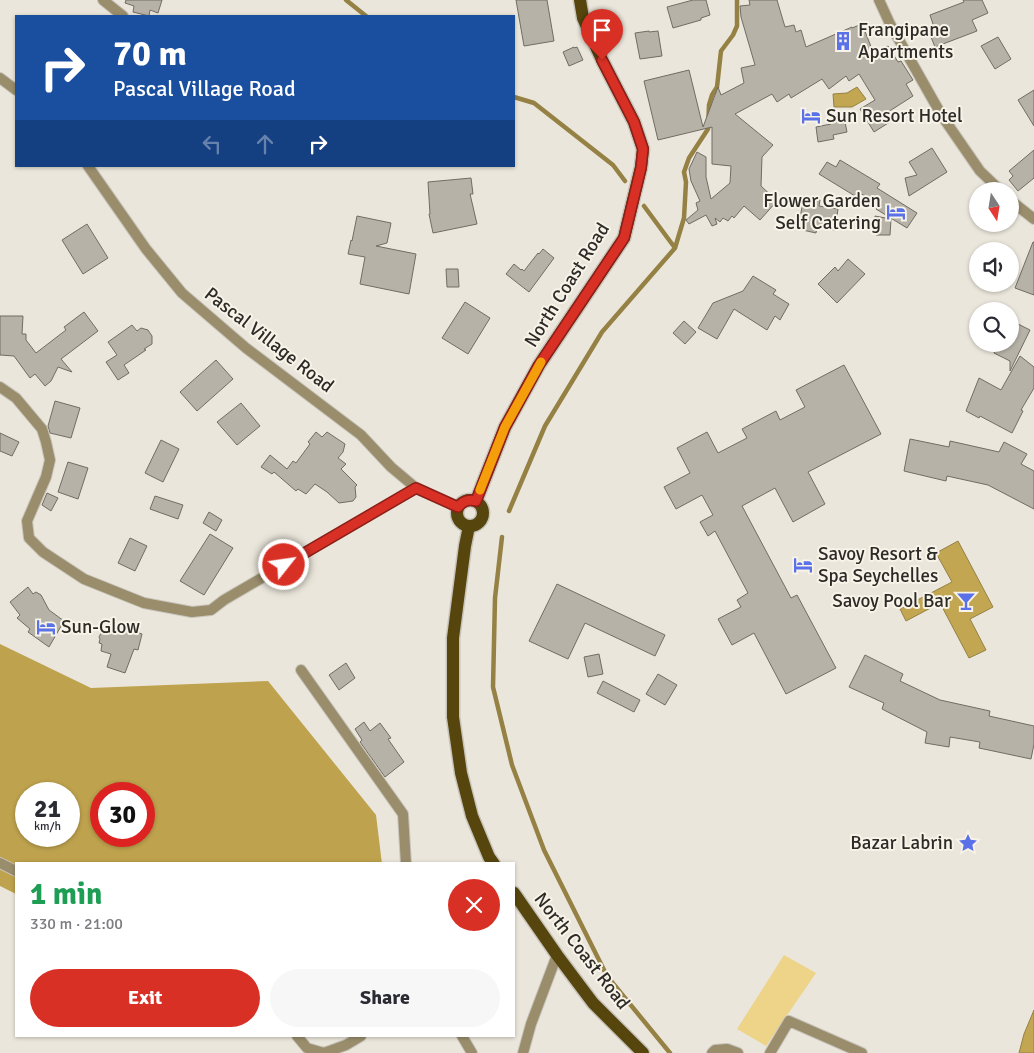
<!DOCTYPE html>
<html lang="en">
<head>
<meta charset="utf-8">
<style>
  body { margin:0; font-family:Signika,sans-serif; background:#f7f7f7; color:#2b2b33; height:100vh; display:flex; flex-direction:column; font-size:19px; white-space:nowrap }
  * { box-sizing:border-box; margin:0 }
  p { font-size:16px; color:#7c7c81 }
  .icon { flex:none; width:28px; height:28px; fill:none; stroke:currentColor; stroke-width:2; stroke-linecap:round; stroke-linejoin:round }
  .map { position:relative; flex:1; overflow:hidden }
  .details { position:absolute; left:15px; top:862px; width:500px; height:175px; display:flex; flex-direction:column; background:#fff; border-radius:0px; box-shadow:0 1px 4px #0004 }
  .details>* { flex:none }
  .hud { position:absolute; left:15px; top:15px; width:500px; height:152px; border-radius:0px; box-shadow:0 1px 4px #0004; background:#1a4fa0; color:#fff; overflow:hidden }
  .needle { width:32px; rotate:168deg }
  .buttons { position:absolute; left:969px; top:182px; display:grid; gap:10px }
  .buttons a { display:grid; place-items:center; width:50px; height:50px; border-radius:50%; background:#fff; box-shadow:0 1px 4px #0004; font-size:25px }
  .speed { position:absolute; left:15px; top:782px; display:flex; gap:10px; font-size:25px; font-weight:700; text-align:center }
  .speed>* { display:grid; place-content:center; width:65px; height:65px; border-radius:50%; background:#fff; box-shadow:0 1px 4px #0004; line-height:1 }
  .speed small { font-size:12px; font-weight:400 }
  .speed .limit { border:8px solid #d22; background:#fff; color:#111 }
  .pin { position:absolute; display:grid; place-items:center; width:42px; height:42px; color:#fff; margin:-51px -21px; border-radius:50% 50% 50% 0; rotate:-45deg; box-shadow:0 0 5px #0007 }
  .pin .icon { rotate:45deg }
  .me { position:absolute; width:55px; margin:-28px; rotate:60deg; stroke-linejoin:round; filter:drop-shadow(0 0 4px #0008) }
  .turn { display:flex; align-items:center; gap:18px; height:105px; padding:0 15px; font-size:22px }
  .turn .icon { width:65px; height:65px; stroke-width:2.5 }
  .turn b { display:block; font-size:35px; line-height:42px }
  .lanes { display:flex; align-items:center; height:48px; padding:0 15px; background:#0003; justify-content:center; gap:25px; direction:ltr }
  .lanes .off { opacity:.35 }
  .round { display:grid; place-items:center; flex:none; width:52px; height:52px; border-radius:26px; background:#f7f7f7 }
  .head { display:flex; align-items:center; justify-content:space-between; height:85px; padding:0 15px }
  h1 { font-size:30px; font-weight:700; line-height:38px; color:#1e9e55 }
  .action { display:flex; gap:10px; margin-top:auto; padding:10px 15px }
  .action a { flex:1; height:58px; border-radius:30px; background:#d93025; color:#fff; font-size:20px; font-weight:700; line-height:58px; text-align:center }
  .action a+a { background:#f7f7f7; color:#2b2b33 }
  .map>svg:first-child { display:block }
  .green { fill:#edd488 }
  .forest { fill:#bea24d; fill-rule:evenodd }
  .water { fill:#c2a651; stroke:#958144 }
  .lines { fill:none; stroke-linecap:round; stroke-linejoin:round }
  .stream { stroke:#958144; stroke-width:4.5 }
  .building { fill:#b6b2a7; stroke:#716d63 }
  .minor-casing { stroke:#c8c4bb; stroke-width:12 }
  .primary-casing { stroke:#c8c4bb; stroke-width:15 }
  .minor { stroke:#998d6c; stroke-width:10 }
  .primary { stroke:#56450d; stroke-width:12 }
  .route-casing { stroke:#8d1f18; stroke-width:12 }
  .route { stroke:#d93025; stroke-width:9 }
  .slow { stroke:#f59e0b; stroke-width:9 }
  .labels { text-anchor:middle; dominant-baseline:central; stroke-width:4; stroke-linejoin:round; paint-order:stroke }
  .poi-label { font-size:19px; fill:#2d2b27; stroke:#f7f3e8; text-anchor:start }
  .street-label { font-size:19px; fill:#2d2b27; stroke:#f7f3e8 }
</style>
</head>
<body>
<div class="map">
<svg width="1034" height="1053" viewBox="0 0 1034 1053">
  <rect width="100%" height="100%" fill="#eae6db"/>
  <path class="green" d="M784,955L816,973L766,1046L737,1029Z"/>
  <path class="forest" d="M0,644L91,688L268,681L376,815L382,864H16V894L0,886ZM26,794H69V836H26ZM101,794H144V836H101Z"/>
  <path class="water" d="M857,87L866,99L852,107H834L833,94L847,93Z
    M958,541L993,607L970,619L986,650L969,658L940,603L906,621L900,609L952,582L936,553Z
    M1034,1010V1053H1019L1024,1034Z"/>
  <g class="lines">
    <path class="stream" d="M346,0L366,16
      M514,97L534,103L613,165L625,181
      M644,206L675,248
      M509,511L545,426L602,332L675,248L684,218L686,182L684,172L689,158L708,129L709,105L712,95L717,87L721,51L733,35L737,26V0
      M502,537L495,598L493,687L512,765L544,850L607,976L670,1053"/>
  </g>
  <path class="building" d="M126,0H162L158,13L150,10L149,16L133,12L134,6L125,3Z
    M516,0H547L554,41L524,46Z
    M693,0H706L710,15L701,18V20L673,28L667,7Z
    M749,0H777L785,27L794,25L796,32L801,30L806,47L852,27V28L862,24L874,54L888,46L898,62L901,61L913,80L906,84L913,96L888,112L893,120L874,132L860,109L875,100L859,74L849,81L846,76L829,89L822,79L791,98L789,94L777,102L772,94L735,114L773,145L762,157L761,186L777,201L760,220L744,206L734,218L732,216L728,221L723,218L720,222L715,218L717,224L712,226L706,215L689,224L686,220L698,210L696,203L700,201L691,181L689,169L697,152L706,157V177L711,199L730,183L731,166L712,164V127L658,140L644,81L689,70L703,127L718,87L721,95L744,83L741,68L755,65L741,17L740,6L750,5Z
    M963,0H982L988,13L972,20L977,31L935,47L927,27L933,24L930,15L964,2Z
    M649,31V32L658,31L662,56L640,59L635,33Z
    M998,37L1011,59L995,69L981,46Z
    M574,47V48L577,47L583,60L569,66L563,52Z
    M1034,90V126L1018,100Z
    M844,117L847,132L833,135L834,139L818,142L816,127L831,124L830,120Z
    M932,148L947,172L909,196L905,178L917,175L909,162Z
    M1034,150V178L1018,191L1009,180L1013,176L1009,171Z
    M840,160L880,184L877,188L917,213L907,228L876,209L879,204L858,192L855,196L819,174L827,162L836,167Z
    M471,178L473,194H470L477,224L433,233L429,214H430L428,182Z
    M804,196L820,200L819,206L838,209L835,230L817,227L816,233L798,229Z
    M357,216L391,223L387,243L376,246L416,254L409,294L360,284L365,257L348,254L351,240L352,241Z
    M875,216L891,219L890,235H876Z
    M87,224L108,258L83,274L62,240Z
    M1033,242H1034V295L1015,288Z
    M543,249L554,258L529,292L506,274L514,264L521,270L522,269L524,271L538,253L539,254Z
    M848,259L865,274L837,303L818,284L835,267L838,271Z
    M446,269H458L459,287H447Z
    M753,276L776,290L773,294L789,304L780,320L775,316L767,330L734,309L717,339L698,328L713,303L743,291Z
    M465,302L490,318L468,354L442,338Z
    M84,312L98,331L61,359L72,372L58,367L51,381L45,386L35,374L30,378L14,356L0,355V316H23L22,334H26V340L36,353L66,330L64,327Z
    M1010,320L1030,330L1010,371V361L994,353L998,344H1010Z
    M684,321L696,332L685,344L673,333Z
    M132,325L137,331L141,328L148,330L152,336V344L144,349L146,350L124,365L129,373L118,380L106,362L117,355L108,342Z
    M1020,356L1034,367V388L1021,410L1023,411L1012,433L980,416L979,418L966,411L979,378L1001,390Z
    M216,360L233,379L197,411L180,392Z
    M844,365L881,434L808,472L825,504L793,522L775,488L742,506L791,598L797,595L836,668L786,694L754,633L732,645L718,619L741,607L737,600L748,593L715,531L708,536L700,522L713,515L702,495L676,509L664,487L690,473L677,448L707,432L718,453L747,438L742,429L776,411L780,420L805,407L796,390Z
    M55,401L80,408L71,438L50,433L48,426Z
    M241,403L260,426L237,445L217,422Z
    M316,432L322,437L327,432L345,444L343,452L338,458L346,464L341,469L357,485L355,487L356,497L353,501L339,503L327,492L315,484L306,494L298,489L296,491L274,472L272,474L261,467L270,455L287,469L293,461L296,463L310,444L308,442Z
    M0,433L19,442L12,456L0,451Z
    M910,439L949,447L950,441L999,452L1004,442L1027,454L1021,464L1034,471V509L988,485L947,476L946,481L904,471Z
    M161,440L179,449L163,482L145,473Z
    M68,462L88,468L78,499L58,492Z
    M47,493L58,498L51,511L42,505Z
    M155,496L183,505L178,519L150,509Z
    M209,512L222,520L216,531L203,523Z
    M210,534L233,548L204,595L180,581Z
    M130,538L147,546L135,571L118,563Z
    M557,584L665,635L655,656L585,623L568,659L529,641Z
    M28,587L33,594L36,592L41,595L49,610L64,621L49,647L28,632L30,629L17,618L20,615L10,602Z
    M107,622L142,634L138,650L134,649L125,673L107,667L111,654L101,651L102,644L99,643L100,639L99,637Z
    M599,654L603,674L588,677L584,657Z
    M865,655L903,674L900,681L940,700L990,711L989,716L1034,726V744L1031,759L979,748L980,742L950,737L949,747L925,743L927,732L882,709L884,703L849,687Z
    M346,663L355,678L339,690L329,675Z
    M658,674L677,685L665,705L646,694Z
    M603,681L640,700L634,712L597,693Z
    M364,722L370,731L380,723L391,738L388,739L404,762L385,777L360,742L362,740L355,729Z"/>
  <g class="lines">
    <g class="minor-casing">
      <path id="minor" d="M103,0L123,16
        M879,0L890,24L942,116L980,171L1001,191
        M0,78L16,90
        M88,166L146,249L182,293L246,348L361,435L391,467L416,488L458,507
        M1010,200L1034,219
        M0,387L16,398L42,429L46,442L50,460L46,477L27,521L29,538L43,552L84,579L144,603L192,612L211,610L224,600L416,488
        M301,670L403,814L406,864
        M0,863L16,871
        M297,1036L307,1048L324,1053L346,1045L361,1036
        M462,1036L472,1053
        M523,1053L531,1024L557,955
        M712,1053L715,1050L727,1049L738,1053
        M770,1053L789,1021L862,1053"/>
    </g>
    <g class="primary-casing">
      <path id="primary" d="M457 513a13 13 0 1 1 26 0a13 13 0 1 1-26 0Z
        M476,501L505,427L539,365L624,238L641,167L643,149L634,122L602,60L583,18L580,0
        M469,526L465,546L453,638V717L461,773L472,816L489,857L494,864
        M514,893L557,955L593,1003L643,1053"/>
    </g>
    <use href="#minor" class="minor"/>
    <use href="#primary" class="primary"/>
  </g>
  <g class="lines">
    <g class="route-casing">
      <path id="route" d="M284,565L416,488L458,507C463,501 468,499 476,501L505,427L539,365L624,238L641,168L643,149L634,122L602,60"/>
    </g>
    <use href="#route" class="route"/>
    <path class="slow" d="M480,490L505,427L541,362"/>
  </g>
  <defs>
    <g id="building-bare" transform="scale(1.5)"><path d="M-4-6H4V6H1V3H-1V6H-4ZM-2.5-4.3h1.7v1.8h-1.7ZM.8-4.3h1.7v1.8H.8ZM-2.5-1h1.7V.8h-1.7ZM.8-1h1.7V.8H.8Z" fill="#5a71e8" stroke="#f7f3e8" stroke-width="2.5" paint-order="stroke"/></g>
    <g id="hotel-bare" transform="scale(1.5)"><path d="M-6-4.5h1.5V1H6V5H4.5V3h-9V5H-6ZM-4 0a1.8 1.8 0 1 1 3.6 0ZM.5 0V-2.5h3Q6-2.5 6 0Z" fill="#5a71e8" stroke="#f7f3e8" stroke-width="2.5" paint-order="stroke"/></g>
    <g id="bar-bare" transform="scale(1.5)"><path d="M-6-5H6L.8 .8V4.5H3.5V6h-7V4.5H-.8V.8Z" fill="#5a71e8" stroke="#f7f3e8" stroke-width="2.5" paint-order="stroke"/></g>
    <g id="sight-bare" transform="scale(1.5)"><path d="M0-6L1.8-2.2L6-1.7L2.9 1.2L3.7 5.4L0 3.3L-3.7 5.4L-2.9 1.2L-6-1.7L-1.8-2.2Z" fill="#5a71e8" stroke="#f7f3e8" stroke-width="2.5" paint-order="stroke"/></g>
  </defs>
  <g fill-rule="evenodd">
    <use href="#building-bare" x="843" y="41"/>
    <use href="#hotel-bare" x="811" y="116"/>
    <use href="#hotel-bare" x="896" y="212"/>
    <use href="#hotel-bare" x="803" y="565"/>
    <use href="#bar-bare" x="966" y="601"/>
    <use href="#hotel-bare" x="46" y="627"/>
    <use href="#sight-bare" x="968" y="843"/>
  </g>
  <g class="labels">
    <g class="poi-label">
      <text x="858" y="30">Frangipane<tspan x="858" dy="22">Apartments</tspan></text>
      <text x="826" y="116">Sun Resort Hotel</text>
      <text x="881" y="201" text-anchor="end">Flower Garden<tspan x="881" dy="22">Self Catering</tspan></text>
      <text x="818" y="554">Savoy Resort &amp;<tspan x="818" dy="22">Spa Seychelles</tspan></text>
      <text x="951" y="601" text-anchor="end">Savoy Pool Bar</text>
      <text x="61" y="627">Sun-Glow</text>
      <text x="953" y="843" text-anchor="end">Bazar Labrin</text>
    </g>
    <g class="street-label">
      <text transform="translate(567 285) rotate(-58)">North Coast Road</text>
      <text transform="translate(269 340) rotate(38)">Pascal Village Road</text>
      <text transform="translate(582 951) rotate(52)">North Coast Road</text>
    </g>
  </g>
</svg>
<div class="buttons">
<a><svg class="needle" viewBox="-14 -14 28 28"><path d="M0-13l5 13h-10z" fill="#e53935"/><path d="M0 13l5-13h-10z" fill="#7c7c81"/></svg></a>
<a><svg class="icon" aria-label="sound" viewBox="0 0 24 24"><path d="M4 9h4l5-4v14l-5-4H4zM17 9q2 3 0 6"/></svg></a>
<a><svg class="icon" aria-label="search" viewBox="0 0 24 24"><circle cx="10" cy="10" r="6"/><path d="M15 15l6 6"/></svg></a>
</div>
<div class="speed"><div>21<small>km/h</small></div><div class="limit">30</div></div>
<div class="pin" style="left:602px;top:60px;background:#d93025"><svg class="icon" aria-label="arrive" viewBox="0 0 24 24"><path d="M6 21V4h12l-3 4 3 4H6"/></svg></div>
<svg class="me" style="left:284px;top:565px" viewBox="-20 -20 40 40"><circle r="17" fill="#d93025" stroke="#fff" stroke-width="3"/><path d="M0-11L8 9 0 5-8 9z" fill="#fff"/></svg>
<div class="hud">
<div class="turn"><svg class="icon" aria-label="right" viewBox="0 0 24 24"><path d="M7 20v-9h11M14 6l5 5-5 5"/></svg><div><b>70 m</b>Pascal Village Road</div></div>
<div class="lanes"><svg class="icon off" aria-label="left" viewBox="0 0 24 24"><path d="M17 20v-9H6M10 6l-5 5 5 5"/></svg><svg class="icon off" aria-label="ahead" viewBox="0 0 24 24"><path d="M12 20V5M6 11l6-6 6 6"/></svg><svg class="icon" aria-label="right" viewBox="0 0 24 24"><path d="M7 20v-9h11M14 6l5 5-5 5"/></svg></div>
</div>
<section class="details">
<div class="head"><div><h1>1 min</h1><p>330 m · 21:00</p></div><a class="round" style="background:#d93025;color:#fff"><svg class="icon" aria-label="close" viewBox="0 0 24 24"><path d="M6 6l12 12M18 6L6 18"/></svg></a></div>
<div class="action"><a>Exit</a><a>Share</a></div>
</section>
</div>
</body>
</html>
